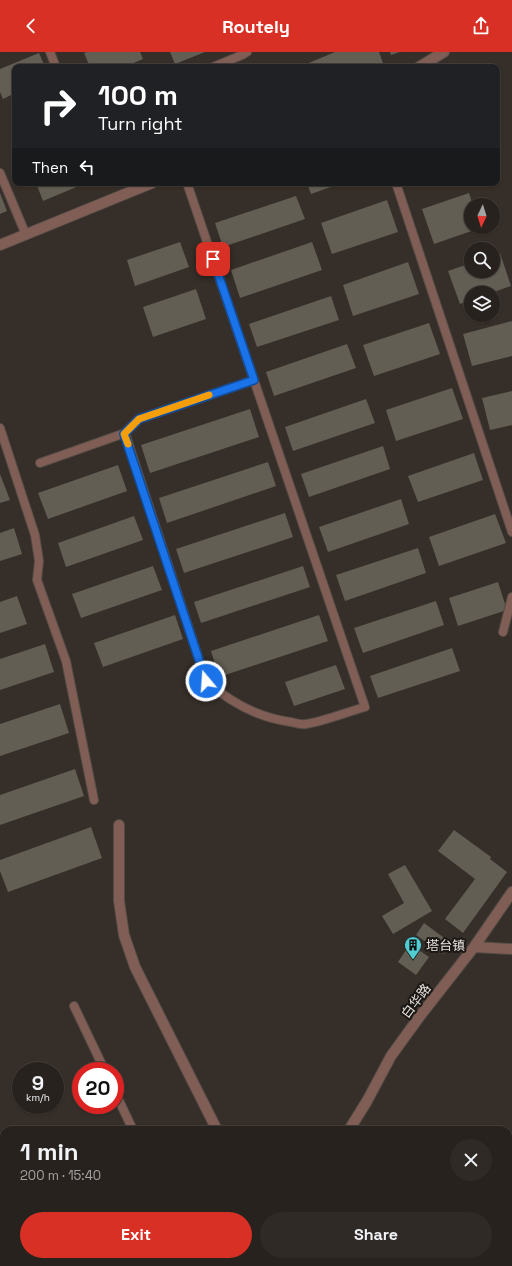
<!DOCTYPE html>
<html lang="en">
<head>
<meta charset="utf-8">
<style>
  body { margin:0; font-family:"Space Grotesk","Noto Sans SC",sans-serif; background:#302a27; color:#f1f3f6; height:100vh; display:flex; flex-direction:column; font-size:15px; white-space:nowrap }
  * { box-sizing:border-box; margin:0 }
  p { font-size:13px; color:#a5a4a4 }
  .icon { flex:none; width:22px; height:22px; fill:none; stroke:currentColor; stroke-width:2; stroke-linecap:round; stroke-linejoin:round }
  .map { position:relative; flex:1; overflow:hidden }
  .drawer { position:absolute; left:0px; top:1074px; width:512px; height:140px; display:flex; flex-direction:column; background:#28221e; border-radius:12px 12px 0 0; box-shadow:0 1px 3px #0004,0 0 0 1px #443f3c }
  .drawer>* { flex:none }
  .guide { position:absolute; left:12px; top:12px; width:488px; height:122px; border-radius:8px; box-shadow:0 1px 3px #0004,0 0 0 1px #443f3c; background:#202124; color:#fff; overflow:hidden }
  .needle { width:26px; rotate:184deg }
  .fabs { position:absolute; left:464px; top:146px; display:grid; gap:8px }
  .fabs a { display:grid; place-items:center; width:36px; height:36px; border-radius:50%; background:#28221e; box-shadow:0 1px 3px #0004,0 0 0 1px #443f3c; font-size:20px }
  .speed { position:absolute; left:12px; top:1010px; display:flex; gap:8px; font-size:20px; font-weight:700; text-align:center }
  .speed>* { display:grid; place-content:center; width:52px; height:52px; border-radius:50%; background:#28221e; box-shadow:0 1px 3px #0004,0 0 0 1px #443f3c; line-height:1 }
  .speed small { font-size:10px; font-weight:400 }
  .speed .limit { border:6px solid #d22; background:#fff; color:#111 }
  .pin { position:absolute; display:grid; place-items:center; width:34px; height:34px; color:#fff; margin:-17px; border-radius:8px; box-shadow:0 2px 6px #0006 }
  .me { position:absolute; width:44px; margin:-22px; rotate:342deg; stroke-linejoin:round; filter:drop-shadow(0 0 3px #0008) }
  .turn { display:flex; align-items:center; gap:14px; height:84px; padding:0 20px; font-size:18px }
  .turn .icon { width:52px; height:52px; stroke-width:2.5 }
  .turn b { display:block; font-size:28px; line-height:34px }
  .then { display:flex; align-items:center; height:38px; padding:0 20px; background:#0003; gap:8px; font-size:15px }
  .round { display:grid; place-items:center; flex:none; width:42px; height:42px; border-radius:21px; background:#302a27 }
  .headline { display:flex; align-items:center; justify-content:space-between; height:68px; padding:0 20px }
  h1 { font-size:24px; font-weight:600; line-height:30px }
  .cta { display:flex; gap:8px; margin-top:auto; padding:8px 20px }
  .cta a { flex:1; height:46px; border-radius:24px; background:#d93025; color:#fff; font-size:16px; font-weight:600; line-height:46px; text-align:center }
  .cta a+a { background:#302a27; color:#f1f3f6 }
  header { display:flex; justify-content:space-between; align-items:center; height:52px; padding:0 20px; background:#d93025; color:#fff; font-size:18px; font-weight:600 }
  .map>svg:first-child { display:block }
  .building { fill:#625e54 }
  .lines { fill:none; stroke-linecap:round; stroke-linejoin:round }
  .service-casing { stroke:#534b45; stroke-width:10 }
  .minor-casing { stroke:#534b45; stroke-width:12 }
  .secondary-casing { stroke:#534b45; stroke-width:12 }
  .service { stroke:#815e55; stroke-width:8 }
  .minor { stroke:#815e55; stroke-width:10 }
  .secondary { stroke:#ae7869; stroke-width:10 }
  .route-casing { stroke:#114b97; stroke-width:10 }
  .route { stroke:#1a73e8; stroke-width:7 }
  .slow { stroke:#f59e0b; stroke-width:7 }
  .labels { text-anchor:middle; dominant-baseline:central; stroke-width:4; stroke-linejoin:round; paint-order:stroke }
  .poi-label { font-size:13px; fill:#e9e3df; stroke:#1b1714; text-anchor:start }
  .street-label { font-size:13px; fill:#e9e3df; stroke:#1b1714 }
</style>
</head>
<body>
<header><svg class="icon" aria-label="back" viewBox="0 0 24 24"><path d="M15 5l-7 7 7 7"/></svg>Routely<svg class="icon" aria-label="share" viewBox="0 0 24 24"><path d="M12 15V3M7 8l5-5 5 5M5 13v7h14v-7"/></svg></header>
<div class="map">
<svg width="512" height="1214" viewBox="0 0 512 1214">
  <rect width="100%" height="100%" fill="#362e28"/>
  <path class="building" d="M87,0H140L143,7L124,15H90L84,1Z
    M170,0H205L175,12Z
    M335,0H379L383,11L374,15H299Z
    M390,0H400L391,3Z
    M39,1L45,15H15V41L3,47L0,40V17Z
    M36,131H86L43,149Z
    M307,131H342L311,142Z
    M0,141L7,159L0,162Z
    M469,141L473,153H471V175H483L434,192L422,157Z
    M296,144L305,167L223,195L215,171Z
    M387,148L398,180L332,202L321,171Z
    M180,190L189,215L135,234L127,208Z
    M312,190L322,218L240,246L231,218Z
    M500,201L511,234L491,241H471V248L460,252L448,219L471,211V219H493V204Z
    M408,210L419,242L353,264L343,233Z
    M196,237L206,267L153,285L143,255Z
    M331,244L339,268L257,295L249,272Z
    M512,269V304L472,314L463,282Z
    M429,271L440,302L374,324L363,293Z
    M347,292L356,316L274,344L266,320Z
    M452,336L463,367L396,389L386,358Z
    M512,339V373L490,378L482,346Z
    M366,347L375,371L293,399L285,375Z
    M250,357L259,385L150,421L141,393Z
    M383,394L390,417L309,445L301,422Z
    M474,401L483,428L418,450L408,424Z
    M268,410L276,434L167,471L159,446Z
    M118,413L127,439L48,467L38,441Z
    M0,422L10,448L0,451Z
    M401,447L409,472L328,500L319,475Z
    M285,461L293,485L184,521L176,497Z
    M495,462L506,491L439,514L429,485Z
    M134,464L143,488L66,515L58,491Z
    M14,476L22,502L0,509V481Z
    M418,496L426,521L345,549L336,523Z
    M153,514L162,538L81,566L72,542Z
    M303,514L310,535L201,571L194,550Z
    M498,530L507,558L458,574L449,546Z
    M17,544L27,572L0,581V550Z
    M436,549L444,573L363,601L354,576Z
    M175,563L183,587L103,615L94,591Z
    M319,563L328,589L219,625L211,599Z
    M45,592L54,620L0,638V607Z
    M452,596L460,619L378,646L370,624Z
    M336,613L345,637L294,654L285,630Z
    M60,652L69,681L0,704V672Z
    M75,717L84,744L0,773V743Z
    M91,775L102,806L8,840L0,819V808Z
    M454,778L491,805L490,807L507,820L463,881L445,867L475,827L438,799Z
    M405,813L432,859L393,882L382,864L404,851L388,822Z
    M424,871L451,891L443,902L416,883Z
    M410,892L429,905L416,923L398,910Z"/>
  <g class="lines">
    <g class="service-casing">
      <path id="service" d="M50,0L56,15
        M213,15L242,3L247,0
        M0,121L26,183
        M396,131L512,480
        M0,376L35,483L39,509L37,528L66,609L94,748
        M125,381L206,629C230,650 259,666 291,670C295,671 301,673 306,672C325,669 347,660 365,655L187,131
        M40,411L125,381L139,367L254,328
        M503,580L512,545
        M74,954L105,1019
        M115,1040L133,1078
        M196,1210L198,1214"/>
    </g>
    <g class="minor-casing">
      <path id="minor" d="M419,15L444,0
        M0,193L152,131
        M119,773V849L124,883L135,915L217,1078
        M474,895L512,897
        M349,1078L367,1049L391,1004L420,964L474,895L512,840
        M508,1187H512
        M248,1214L252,1210
        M360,1214L376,1210"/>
    </g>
    <g class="secondary-casing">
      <path id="secondary" d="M0,1182L4,1192
        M11,1210L13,1214"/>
    </g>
    <use href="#service" class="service"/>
    <use href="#minor" class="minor"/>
    <use href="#secondary" class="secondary"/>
  </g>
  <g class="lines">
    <g class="route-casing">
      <path id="route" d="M206,629L124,382L139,367L254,328L213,207"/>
    </g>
    <use href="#route" class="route"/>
    <path class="slow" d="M128,392L124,382L139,367L209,343"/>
  </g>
  <defs>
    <g id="building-pin" transform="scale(0.9)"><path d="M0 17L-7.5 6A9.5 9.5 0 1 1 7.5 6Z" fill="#51ccd2" stroke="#1b1714"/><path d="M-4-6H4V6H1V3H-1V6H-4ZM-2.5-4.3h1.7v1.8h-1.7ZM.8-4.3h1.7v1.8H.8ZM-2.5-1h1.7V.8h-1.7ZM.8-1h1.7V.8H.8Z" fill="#111"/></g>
  </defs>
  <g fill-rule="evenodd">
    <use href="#building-pin" x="413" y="893"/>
  </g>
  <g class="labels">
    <g class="poi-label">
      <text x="426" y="893">塔台镇</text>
    </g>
    <g class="street-label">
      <text transform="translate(416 949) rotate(-53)">白华路</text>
    </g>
  </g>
</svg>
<div class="fabs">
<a><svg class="needle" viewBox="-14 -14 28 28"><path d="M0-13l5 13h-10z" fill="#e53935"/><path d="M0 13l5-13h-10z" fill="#a5a4a4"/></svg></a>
<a><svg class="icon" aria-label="search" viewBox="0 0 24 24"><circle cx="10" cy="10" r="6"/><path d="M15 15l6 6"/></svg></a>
<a><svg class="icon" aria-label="layers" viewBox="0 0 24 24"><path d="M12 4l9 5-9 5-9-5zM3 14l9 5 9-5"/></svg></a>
</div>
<div class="speed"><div>9<small>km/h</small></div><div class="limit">20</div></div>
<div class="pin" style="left:213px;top:207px;background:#d93025"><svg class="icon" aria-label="arrive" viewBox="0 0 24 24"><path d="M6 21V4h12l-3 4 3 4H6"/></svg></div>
<svg class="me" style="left:206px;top:629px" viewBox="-20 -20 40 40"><circle r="17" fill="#1a73e8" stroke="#fff" stroke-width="3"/><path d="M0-11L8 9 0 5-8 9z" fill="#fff"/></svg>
<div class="guide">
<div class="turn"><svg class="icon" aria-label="right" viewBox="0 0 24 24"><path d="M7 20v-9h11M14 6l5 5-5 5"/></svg><div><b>100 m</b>Turn right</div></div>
<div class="then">Then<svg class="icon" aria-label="left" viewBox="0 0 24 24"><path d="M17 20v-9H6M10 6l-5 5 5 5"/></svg></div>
</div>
<section class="drawer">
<div class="headline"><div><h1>1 min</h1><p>200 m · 15:40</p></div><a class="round"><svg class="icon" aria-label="close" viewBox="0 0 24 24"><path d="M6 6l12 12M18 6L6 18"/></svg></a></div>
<div class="cta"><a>Exit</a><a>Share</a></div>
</section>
</div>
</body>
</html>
